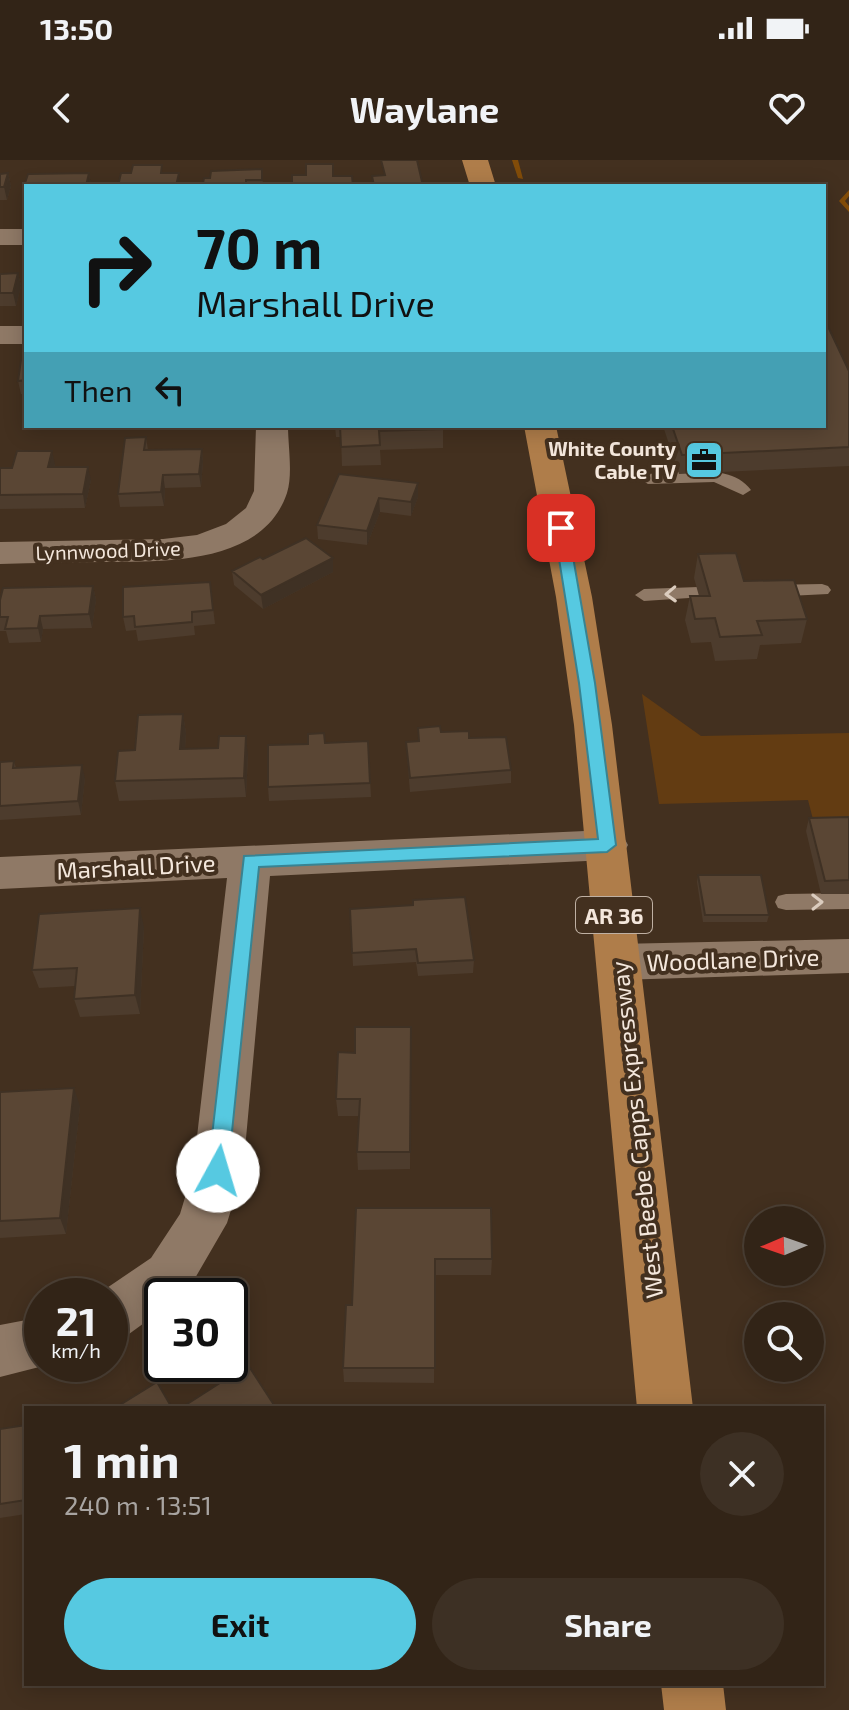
<!DOCTYPE html>
<html lang="en">
<head>
<meta charset="utf-8">
<style>
  body { margin:0; font-family:"Exo 2",sans-serif; background:#3d3024; color:#f1f3f6; height:100vh; display:flex; flex-direction:column; font-size:30px; white-space:nowrap }
  * { box-sizing:border-box; margin:0 }
  p { font-size:26px; color:#a8a4a1 }
  .icon { flex:none; width:44px; height:44px; fill:none; stroke:currentColor; stroke-width:2; stroke-linecap:round; stroke-linejoin:round }
  .map { position:relative; flex:1; overflow:hidden }
  .side { position:absolute; left:24px; top:1246px; width:800px; height:280px; display:flex; flex-direction:column; background:#322417; border-radius:0px; box-shadow:0 4px 20px #0003,0 0 0 2px #4d4136 }
  .side>* { flex:none }
  .banner { position:absolute; left:24px; top:24px; width:802px; height:244px; border-radius:0px; box-shadow:0 4px 20px #0003,0 0 0 2px #4d4136; background:#56c9e1; color:#111; overflow:hidden }
  .needle { width:52px; rotate:268deg }
  .fabs { position:absolute; left:744px; top:1046px; display:grid; gap:16px }
  .fabs a { display:grid; place-items:center; width:80px; height:80px; border-radius:50%; background:#322417; box-shadow:0 4px 20px #0003,0 0 0 2px #4d4136; font-size:40px }
  .speed { position:absolute; left:24px; top:1118px; display:flex; gap:16px; font-size:40px; font-weight:700; text-align:center }
  .speed>* { display:grid; place-content:center; width:104px; height:104px; border-radius:50%; background:#322417; box-shadow:0 4px 20px #0003,0 0 0 2px #4d4136; line-height:1 }
  .speed small { font-size:20px; font-weight:400 }
  .speed .limit { border:4px solid #111; border-radius:12px; background:#fff; color:#111 }
  .pin { position:absolute; display:grid; place-items:center; width:68px; height:68px; color:#fff; margin:-34px; border-radius:16px; box-shadow:0 4px 12px #0006 }
  .me { position:absolute; width:88px; margin:-44px; rotate:6deg; stroke-linejoin:round; filter:drop-shadow(0 0 6px #0008) }
  .turn { display:flex; align-items:center; gap:28px; height:168px; padding:0 40px; font-size:36px }
  .turn .icon { width:104px; height:104px; stroke-width:2.5 }
  .turn b { display:block; font-size:56px; line-height:68px }
  .then { display:flex; align-items:center; height:76px; padding:0 40px; background:#0003; gap:16px; font-size:30px }
  .round { display:grid; place-items:center; flex:none; width:84px; height:84px; border-radius:42px; background:#3d3024 }
  .headline { display:flex; align-items:center; justify-content:space-between; height:136px; padding:0 40px }
  h1 { font-size:48px; font-weight:700; line-height:60px }
  .cta { display:flex; gap:16px; margin-top:auto; padding:16px 40px }
  .cta a { flex:1; height:92px; border-radius:48px; background:#56c9e1; color:#111; font-size:32px; font-weight:700; line-height:92px; text-align:center }
  .cta a+a { background:#3d3024; color:#f1f3f6 }
  .status { display:flex; justify-content:space-between; align-items:center; height:56px; padding:0 40px; background:#322417; direction:ltr }
  .status svg { height:22px; fill:currentColor }
  header { display:flex; justify-content:space-between; align-items:center; height:104px; padding:0 40px; background:#322417; font-size:36px; font-weight:700 }
  .map>svg:first-child { display:block }
  .green { fill:#633c12 }
  .lines { fill:none; stroke-linecap:round; stroke-linejoin:round }
  .stream { fill:#824c09; fill-rule:evenodd }
  .lane { fill:#8f7966; fill-rule:evenodd }
  .street { fill:#8f7966; fill-rule:evenodd }
  .primary { fill:#af7d4a; fill-rule:evenodd }
  .wall { fill:#4d3c2d }
  .shaded-wall { fill:#3f3124 }
  .building { fill:#5a4634; stroke:#3f3124; stroke-width:2 }
  .oneway { stroke:#dbccbe }
  .route { fill:#56c9e1; stroke:#388392; stroke-width:2 }
  .labels { text-anchor:middle; dominant-baseline:central; stroke-width:8; stroke-linejoin:round; paint-order:stroke }
  .far-poi-label { font-size:20px; font-weight:bold; fill:#f4e7dc; stroke:#43301f; text-anchor:end }
  .far-street-label { font-size:20px; fill:#f4e7dc; stroke:#43301f }
  .shield { fill:#43301f; stroke:#bfb0a3; stroke-width:2 }
  .shield-label { font-size:22px; font-weight:bold; fill:#f4e7dc }
  .street-label { font-size:24px; fill:#f4e7dc; stroke:#43301f }
</style>
</head>
<body>
<div class="status"><b>13:50</b><svg viewBox="0 0 49 12"><path d="M0 12V9h3v3zM5 12V6h3v6zM10 12V3h3v9zM15 12V0h3v12zM26 1h20v11H26zM47 4h2v5h-2z"/></svg></div>
<header><svg class="icon" aria-label="back" viewBox="0 0 24 24"><path d="M15 5l-7 7 7 7"/></svg>Waylane<svg class="icon" aria-label="heart" viewBox="0 0 24 24"><path d="M12 20l-8-8c-3-5 5-10 8-4 3-6 11-1 8 4z"/></svg></header>
<div class="map">
<svg width="849" height="1550" viewBox="0 0 849 1550">
  <rect width="100%" height="100%" fill="#43301f"/>
  <path class="green" d="M642,534L701,576L849,573V667H815L808,640L659,644Z"/>
  <g class="lines">
    <path class="stream" d="M512,0H518L523,19L518,18Z
      M849,30V36L845,41L849,46V52L839,41Z
      M582,266H590V267L586,269Z"/>
    <path class="lane" d="M685,311C709,311 736,310 751,330L743,335L714,322L648,324L640,319L648,314Z
      M822,424L828,426L831,430L828,434L768,437L759,431L768,425Z
      M698,427L707,433L704,437L644,441L635,435L644,429Z
      M849,733V749L786,750L778,748L775,742L778,736L786,734Z"/>
    <path class="street" d="M0,69H26V85H0Z
      M0,166H26V184H0Z
      M256,266H288C288,286 293,314 287,333C263,405 165,401 104,402C70,402 35,403 0,404V382L163,379L197,375L226,364L246,348L254,331Z
      M607,670L622,674L628,685L622,696L607,700L270,716L243,1011L227,1063L187,1132L182,1136H162V1150L129,1174L110,1181V1136H95L151,1098L180,1054L193,1011L227,718L0,729V697Z
      M849,779V813L618,820L602,814L596,802L602,790L618,784Z
      M42,1157V1204H51L0,1217V1165Z"/>
    <path class="primary" d="M462,0H488L496,26H470Z
      M524,266H556L592,437L612,565L693,1248H637L574,565L556,437Z
      M661,1524H723L726,1550H664Z"/>
  </g>
  <path class="wall" d="M262,9L263,26H203V23L210,18Z
    M8,13L11,26L7,40H0V14Z
    M89,13L91,26H26L25,42L23,29L28,14Z
    M18,113L21,126L16,146H0V114Z
    M26,200V234H21L18,221Z
    M849,211V306L679,314L663,266H824Z
    M335,266H443V288L380,290L381,305L342,306L341,277H336Z
    M146,277L148,290L202,289L203,302L201,327L165,328L164,346L120,347L118,334Z
    M55,304L54,307L91,320L85,348L0,349V308Z
    M339,314L418,337L411,356L380,352L367,385L318,379L317,365Z
    M698,394L807,459L801,483L760,485L757,499L715,501L711,482L691,483L685,460L690,436H699L694,418Z
    M232,411L333,412L263,449L234,425Z
    M210,422L215,464L194,466L195,475L138,481L136,470L126,471L123,457Z
    M93,426L96,440L92,468L43,469L41,482L9,483L6,471H0V440Z
    M183,554L186,573L185,589L248,595L246,637L119,641L115,621L135,590Z
    M418,568L469,578L511,610V623L410,632L406,582L418,581Z
    M368,581L371,637L269,641L268,627L308,584Z
    M14,601L16,608L85,618L81,655L0,660V602Z
    M849,657V734H821L806,671L809,658Z
    M698,715L769,755L767,762H703L697,722Z
    M350,749L474,800L473,813L418,816L416,802L353,806Z
    M144,767L140,854L80,857L74,839L75,826L39,828L32,810Z
    M411,867L410,1009L358,1010L357,992L359,956H338L336,939L355,893Z
    M0,932L80,946L66,1074L0,1078Z
    M356,1048L492,1099L491,1115H435L434,1223L344,1222L343,1208L352,1145Z
    M26,1265V1354L0,1358V1269Z"/>
  <path class="shaded-wall" d="M8,13L11,26L7,40L4,27Z
    M89,13L91,26H86Z
    M179,13L180,26H176Z
    M18,113L21,126L16,146L13,133Z
    M202,289L203,302L201,327L199,314Z
    M52,291L55,304L51,321L48,307Z
    M88,307L91,320L85,348L83,334Z
    M163,315L165,328L164,346L161,332Z
    M418,323V337L411,356V342Z
    M379,338L380,352L367,385V371Z
    M333,398V412L263,449L261,435Z
    M93,426L96,440L92,468L89,454Z
    M40,456L43,469L41,482L38,468Z
    M183,554L186,573L184,608L180,589Z
    M246,576L248,595L246,637L244,618Z
    M82,605L85,618L81,655L78,641Z
    M140,748L144,767L140,854L135,835Z
    M74,928L80,946L66,1074L60,1058Z"/>
  <path class="building" d="M381,0H417L423,26H374L372,16L385,15Z
    M306,4H333V16H352L353,26H292V15H306Z
    M133,5H162L161,13H179L176,26H118L121,13H131Z
    M262,9V20H246V26H210V23H203L204,18H210L211,11Z
    M8,13L4,27H0V14Z
    M89,13L86,26H26V29H23L28,14Z
    M18,113L13,133H0V114Z
    M824,158L849,211V287L682,295L672,266H824Z
    M21,200H26V220L18,221Z
    M340,266H443V269L379,271L380,285L341,287Z
    M146,277L144,290L202,289L199,314L163,315L161,332L118,334L125,278Z
    M17,291H52L48,307H88L83,334L0,335V308H12Z
    M339,314L418,323L411,342L379,338L367,371L317,365Z
    M306,378L333,398L261,435L232,411L260,397L263,399Z
    M736,393L744,421L794,420L807,459L757,461L762,475L720,477L715,458L695,459L690,436H710L698,394Z
    M210,422L213,450L192,452V462L135,467L134,456L123,457V427Z
    M93,426L89,454L40,456L38,468L5,469L8,457H0V440L3,428Z
    M183,554L180,589L218,588L219,576H246L244,618L115,621L118,591L135,590L138,555Z
    M440,566L441,572L469,571V578L506,577L511,610L410,618L406,582L419,581L418,568Z
    M324,573L325,583L368,581L370,623L268,627V585L308,584V574Z
    M14,601L13,608L82,605L78,641L0,646V602Z
    M849,657V720L825,721L809,658Z
    M698,715H761L769,755H705Z
    M465,737L474,800L418,803L416,789L352,793L350,749L413,745V740Z
    M140,748L135,835L74,839L77,808L32,810L39,754Z
    M355,867H411L410,992H357L360,939H336L338,892L355,893Z
    M74,928L60,1058L0,1061V932Z
    M356,1048H491L492,1099H435V1208H343L346,1145H352Z
    M248,1205L276,1248H181Z
    M157,1222L172,1248H115Z
    M26,1265V1340L0,1344V1269Z"/>
  <defs><path id="oneway-chevron" d="M-2-3.5L2.5 0L-2 3.5" fill="none" stroke-width="1.6" stroke-linecap="round" stroke-linejoin="round" transform="scale(2)"/></defs>
  <g class="oneway">
    <use href="#oneway-chevron" transform="translate(671 434) rotate(178)"/>
    <use href="#oneway-chevron" transform="translate(817 742) rotate(-1)"/>
  </g>
  <path class="route" d="M561,363L568,368L595,523L616,685L607,692L259,707L228,1011L225,1018L218,1020L211,1018L208,1011L244,696L598,679L579,523L554,368Z"/>
  <defs>
    <g id="office-square" transform="scale(2)"><rect x="-9" y="-9" width="18" height="18" rx="4" fill="#56c9e1" stroke="#43301f"/><path d="M-6-3h4V-5.5h4V-3h4V5H-6ZM-1-4.5V-3h2v-1.5ZM-6 0V1H6V0Z" fill="#111"/></g>
  </defs>
  <g fill-rule="evenodd">
    <use href="#office-square" x="704" y="300"/>
  </g>
  <g class="labels">
    <g class="far-poi-label">
      <text x="676" y="288">White County<tspan x="676" dy="23">Cable TV</tspan></text>
    </g>
    <g class="far-street-label">
      <text transform="translate(108 390) rotate(-2)">Lynnwood Drive</text>
    </g>
    <rect class="shield" x="576" y="737" width="76" height="36" rx="6"/>
    <g class="shield-label">
      <text x="614" y="755">AR 36</text>
    </g>
    <g class="street-label">
      <text transform="translate(136 706) rotate(-3)">Marshall Drive</text>
      <text transform="translate(733 799) rotate(-2)">Woodlane Drive</text>
      <text transform="translate(636 970) rotate(-96)">West Beebe Capps Expressway</text>
    </g>
  </g>
</svg>
<div class="fabs">
<a><svg class="needle" viewBox="-14 -14 28 28"><path d="M0-13l5 13h-10z" fill="#e53935"/><path d="M0 13l5-13h-10z" fill="#a8a4a1"/></svg></a>
<a><svg class="icon" aria-label="search" viewBox="0 0 24 24"><circle cx="10" cy="10" r="6"/><path d="M15 15l6 6"/></svg></a>
</div>
<div class="speed"><div>21<small>km/h</small></div><div class="limit">30</div></div>
<div class="pin" style="left:561px;top:368px;background:#d93025"><svg class="icon" aria-label="arrive" viewBox="0 0 24 24"><path d="M6 21V4h12l-3 4 3 4H6"/></svg></div>
<svg class="me" style="left:218px;top:1011px" viewBox="-20 -20 40 40"><circle r="19" fill="#fff"/><path d="M0-13L10 11 0 6-10 11z" fill="#56c9e1"/></svg>
<div class="banner">
<div class="turn"><svg class="icon" aria-label="right" viewBox="0 0 24 24"><path d="M7 20v-9h11M14 6l5 5-5 5"/></svg><div><b>70 m</b>Marshall Drive</div></div>
<div class="then">Then<svg class="icon" aria-label="left" viewBox="0 0 24 24"><path d="M17 20v-9H6M10 6l-5 5 5 5"/></svg></div>
</div>
<section class="side">
<div class="headline"><div><h1>1 min</h1><p>240 m · 13:51</p></div><a class="round"><svg class="icon" aria-label="close" viewBox="0 0 24 24"><path d="M6 6l12 12M18 6L6 18"/></svg></a></div>
<div class="cta"><a>Exit</a><a>Share</a></div>
</section>
</div>
</body>
</html>
